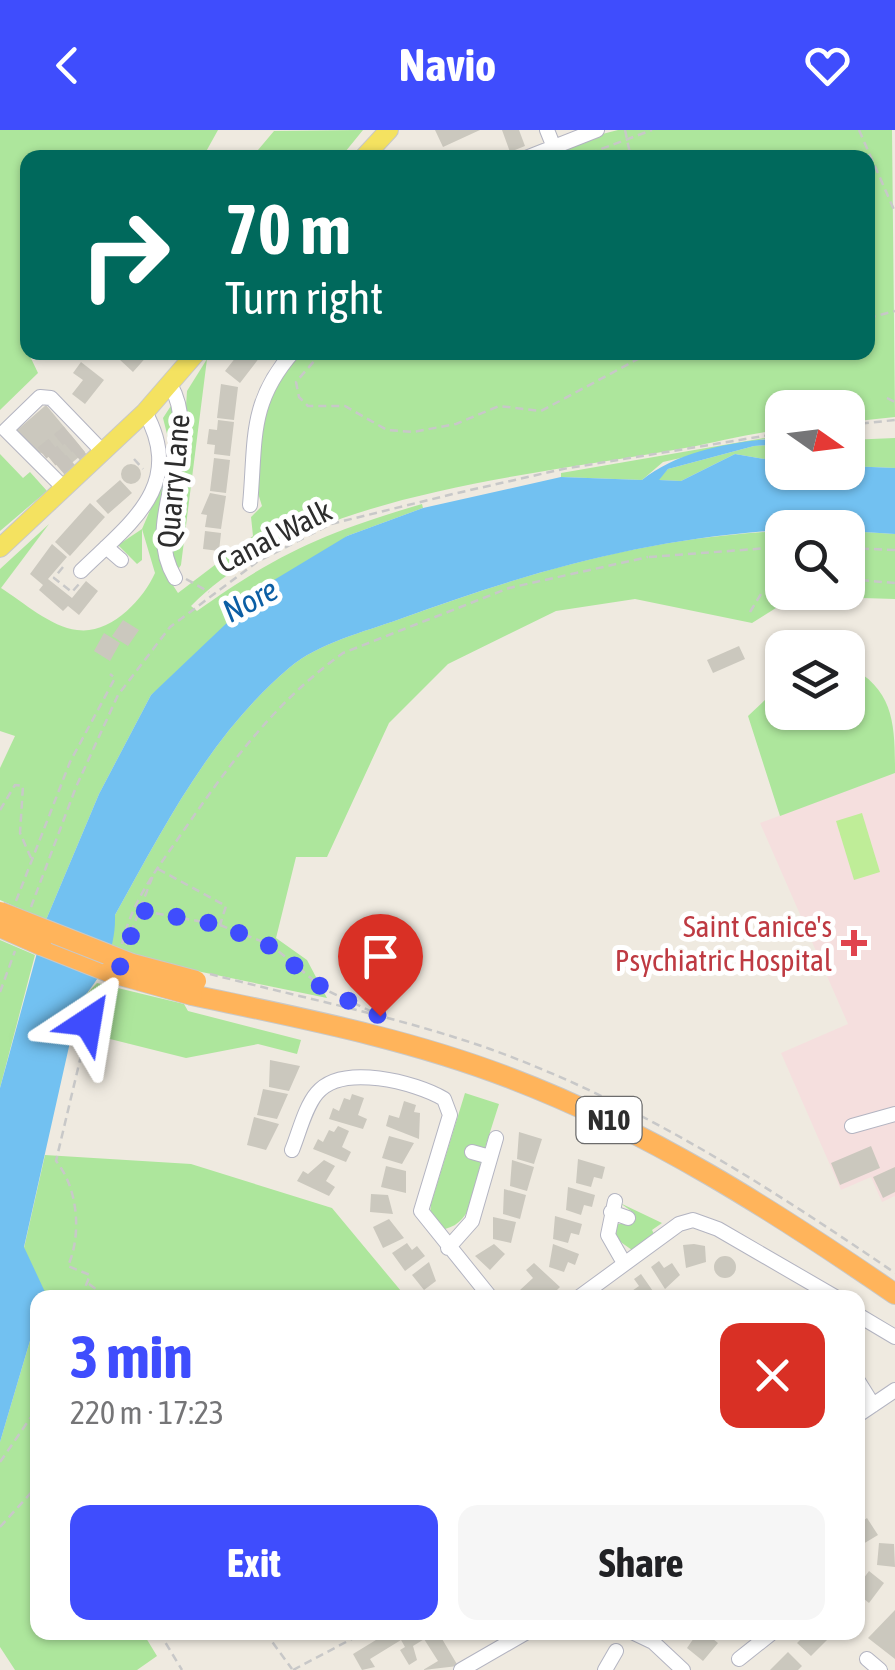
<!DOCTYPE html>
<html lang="en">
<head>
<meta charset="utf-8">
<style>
  body { margin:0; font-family:"Asap Condensed",sans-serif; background:#f6f6f6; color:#202124; height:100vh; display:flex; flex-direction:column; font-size:38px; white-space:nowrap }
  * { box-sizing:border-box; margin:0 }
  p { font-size:32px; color:#757577 }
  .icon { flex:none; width:55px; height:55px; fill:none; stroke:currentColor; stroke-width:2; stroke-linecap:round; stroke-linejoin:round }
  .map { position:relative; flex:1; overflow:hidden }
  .details { position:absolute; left:30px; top:1160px; width:835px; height:350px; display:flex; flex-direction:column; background:#fff; border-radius:20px; box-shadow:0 2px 8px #0004 }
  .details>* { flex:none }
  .guide { position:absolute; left:20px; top:20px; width:855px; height:210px; border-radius:20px; box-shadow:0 2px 8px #0004; background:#00695c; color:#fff; overflow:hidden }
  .needle { width:65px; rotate:104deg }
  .controls { position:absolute; left:765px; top:260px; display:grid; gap:20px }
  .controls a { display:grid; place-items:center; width:100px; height:100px; border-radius:20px; background:#fff; box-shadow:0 2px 8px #0004; font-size:50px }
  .pin { position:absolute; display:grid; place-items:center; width:85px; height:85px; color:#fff; margin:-102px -42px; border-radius:50% 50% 50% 0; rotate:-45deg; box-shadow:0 0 10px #0007 }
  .pin .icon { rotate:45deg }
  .me { position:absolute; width:110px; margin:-55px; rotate:33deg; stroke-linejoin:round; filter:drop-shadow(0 0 8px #0008) }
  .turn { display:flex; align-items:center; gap:35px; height:210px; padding:0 40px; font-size:45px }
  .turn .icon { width:130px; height:130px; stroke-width:2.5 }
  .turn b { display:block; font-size:70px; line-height:85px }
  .round { display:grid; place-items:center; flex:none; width:105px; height:105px; border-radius:20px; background:#f6f6f6 }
  .overview { display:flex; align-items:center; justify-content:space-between; height:170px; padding:0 40px }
  h1 { font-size:60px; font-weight:700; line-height:75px; color:#3f4dfd }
  .action { display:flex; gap:20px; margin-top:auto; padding:20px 40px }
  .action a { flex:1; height:115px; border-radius:20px; background:#3f4dfd; color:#fff; font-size:40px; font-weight:700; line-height:115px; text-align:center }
  .action a+a { background:#f6f6f6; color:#202124 }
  header { display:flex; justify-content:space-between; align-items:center; height:130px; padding:0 40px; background:#3f4dfd; color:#fff; font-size:45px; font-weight:700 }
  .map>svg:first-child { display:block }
  .medical { fill:#f5dfde }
  .green { fill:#ade69c }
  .pitch { fill:#bfed98 }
  .water { fill:#72c1f1 }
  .building { fill:#cbc8be }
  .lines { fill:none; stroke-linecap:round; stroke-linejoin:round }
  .minor-tunnel { stroke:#c8c4bc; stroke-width:14; stroke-dasharray:14 7; stroke-linecap:butt }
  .minor-casing { stroke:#b3b4c1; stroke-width:16 }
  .major-casing { stroke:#c8c8c8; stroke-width:20 }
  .highway-casing { stroke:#c8c8c8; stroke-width:22 }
  .path { stroke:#c8c8c8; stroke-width:2.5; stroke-dasharray:8 5; stroke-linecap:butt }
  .minor { stroke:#fff; stroke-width:14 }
  .major { stroke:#f4e260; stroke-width:18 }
  .highway { stroke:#ffb45b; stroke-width:20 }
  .highway-bridge-casing { stroke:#c8c8c8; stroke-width:22; stroke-linecap:butt }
  .highway-bridge { stroke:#ffb45b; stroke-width:20 }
  .route { stroke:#3f4dfd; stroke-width:18; stroke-dasharray:0 32.4 }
  .health-dot { fill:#e0444e; stroke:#fff; stroke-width:4 }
  .labels { text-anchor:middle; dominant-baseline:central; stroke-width:10; stroke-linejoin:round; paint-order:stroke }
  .shield { fill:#fff; stroke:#6c6c6c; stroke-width:2.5 }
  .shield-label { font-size:28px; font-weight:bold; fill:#2d2d2d }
  .street-label { font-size:30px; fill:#2d2d2d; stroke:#fff }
  .health-label { font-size:30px; fill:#be3a42; stroke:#fff; text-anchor:end }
  .water-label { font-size:32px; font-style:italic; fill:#0b5ea4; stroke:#fff }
</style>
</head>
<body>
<header><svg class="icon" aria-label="back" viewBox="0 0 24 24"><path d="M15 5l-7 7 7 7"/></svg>Navio<svg class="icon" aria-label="heart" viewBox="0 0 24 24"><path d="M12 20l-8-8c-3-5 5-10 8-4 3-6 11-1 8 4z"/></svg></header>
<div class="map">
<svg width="895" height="1540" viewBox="0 0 895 1540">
  <rect width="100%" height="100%" fill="#efeae0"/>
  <path class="medical" d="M895,643V1066L882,1072L871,1047L841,1060L781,923L848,894L760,693Z"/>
  <path class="green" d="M0,0H218L203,27L28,28V222L38,243L0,280Z
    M363,0L341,27H252L274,1Z
    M618,0H892L895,287L848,292V278H782V300C749,303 718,312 685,318C535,346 303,362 191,476L197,481C276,424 329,401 422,374L423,378L347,406L151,565L99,664L46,790L0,770V638L15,606L0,601V439L49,394L1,458C23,472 51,497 77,500C110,505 143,470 155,443L142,399V430L137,434L118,415L142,399L167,341L170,316L163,288L176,268C186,335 135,400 178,463L253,406L251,387L262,376L256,357L266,266L299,223L868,222V28L542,27L571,12Z
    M207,229L181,435L177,441L166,413L182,337L187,261Z
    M782,305L663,332L642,350L561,347V343Z
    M895,308V338L848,336V310Z
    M782,314V332L735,324L681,351L658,350L668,339L754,316Z
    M0,324L23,348L30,342L47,361L0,401Z
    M782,401V462H848V401L895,404V469L795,466L752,493L635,469L556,481L448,534L389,593L327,727H296L276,808L307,830L327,868L158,833L111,817L115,785C164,697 211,604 289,538C318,513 364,502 400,489C530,442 643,408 782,401Z
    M848,536C895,559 895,596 895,643L780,686L748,586L782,554V582H848Z
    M0,810L35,825L0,958Z
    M97,853L184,874L188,881L301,910L297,924L258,914L186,928L106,908L71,904L79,872Z
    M465,963L499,974L484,1021L468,1016L465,1025L481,1031C475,1057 474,1092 445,1099L430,1084L431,1074Z
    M45,1025L191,1034L332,1078L406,1167H43L24,1118Z
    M620,1073L662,1093L652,1100L655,1106L632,1120L615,1108L616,1094H631L634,1083Z
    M37,1187L38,1502L143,1503L157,1526L137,1540H15L0,1517V1312Z"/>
  <path class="pitch" d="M862,683L880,742L854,750L836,691Z"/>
  <path class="water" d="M782,308V314L754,316L668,339L659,350L681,351L735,324L782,332V342H848V336L895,338V404L848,401V398C688,398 552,433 400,489C364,502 318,513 289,538C211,604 164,697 115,785C116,819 102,848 79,872L24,1117L45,1162L38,1168L37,1187L0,1312V958L46,790L99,664L151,565L269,453L347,406L423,378L561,347L642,350C679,320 736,311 782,308Z"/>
  <path class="building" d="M435,0H480L443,17Z
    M502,0H519L525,16L510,22Z
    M124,222H147L149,224L133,242L119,229Z
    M240,222L260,227L240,253L225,241Z
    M81,232L104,250L85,274L72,264L83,250L73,243Z
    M221,254L238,257L234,290L217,288Z
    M46,275L85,322L62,341L47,325L32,320L16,301Z
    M218,290L234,292L230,326L214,324L215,315L207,314L209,299L217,300Z
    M214,328L230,330L226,363L210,361Z
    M121 344a10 10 0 1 1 20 0a10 10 0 1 1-20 0Z
    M120,350L132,363L108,384L96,371Z
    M210,363L226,366L221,399L205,397L207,385L201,384Z
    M90,373L105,387L70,426L55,412Z
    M205,401L221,403L219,421L203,419Z
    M52,414L67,427L48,449L72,468L86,451L98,461L79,485L68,476L63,481L39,460L43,455L30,444Z
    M123,490L139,500L128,516L112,506Z
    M104,503L120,513L110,531L94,521Z
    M739,516L745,529L713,543L707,530Z
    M270,930L300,936L289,961L269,957Z
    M263,959L288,964L277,989L257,985Z
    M352,964L364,968L358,985L367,989L363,999L329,989L333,978L339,981L344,968L350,970Z
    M404,971L416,975L414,982L420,983L419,1009L386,996L389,985L399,988Z
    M254,987L279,994L266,1020L247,1015Z
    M338,996L349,1001L342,1017L351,1022L346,1032L313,1019L318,1009L323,1012L329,1000L334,1002Z
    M519,1002L542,1009L534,1034L517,1029Z
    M389,1006L414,1013L402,1034L382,1028Z
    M871,1016L880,1038L840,1055L831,1033Z
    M578,1029L605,1037L602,1049L594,1047L591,1057L576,1053Z
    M324,1030L335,1036L326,1051L335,1057L329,1066L297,1051L303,1041L308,1044Z
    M512,1030L534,1037L527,1061L510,1056Z
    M386,1036L406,1041V1063L381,1057Z
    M895,1037V1062L883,1068L873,1047Z
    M568,1057L595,1065L592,1077L584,1075L581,1085L566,1080Z
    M504,1059L526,1065L520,1089L503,1084Z
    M371,1064L388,1065L393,1084L370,1082Z
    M555,1086L582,1094L579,1105L571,1103L568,1113L553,1109Z
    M493,1087L516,1092L511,1113L493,1109Z
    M389,1089L404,1108L383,1118L373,1097Z
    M407,1113L412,1120L417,1116L425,1126L405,1141L392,1123Z
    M494,1114L505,1124L490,1140L475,1126Z
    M553,1114L579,1124L575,1135L568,1132L564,1142L549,1137Z
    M694,1114L705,1116L706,1132L686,1138L683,1115Z
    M714 1137a11 11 0 1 1 22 0a11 11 0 1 1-22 0Z
    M659,1131L664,1138L672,1133L680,1145L665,1159L651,1137Z
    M429,1132L436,1151L424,1160L412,1145Z
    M534,1133L560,1157L552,1165L547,1160L539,1168H527L520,1160L533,1148L526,1140Z
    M641,1144L655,1164L650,1168H633L629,1163L639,1156L634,1149Z
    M867,1388L878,1405L858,1417V1394Z
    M879,1413L894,1414L895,1437L877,1435Z
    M869,1441L884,1453L869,1473L858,1464V1456Z
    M895,1480V1529L868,1508Z
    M389,1502H423L426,1508L413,1516L417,1530L409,1535L400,1520L405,1517L401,1510L370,1529L375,1537L362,1540L353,1524Z
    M438,1502L458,1536L423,1540L438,1531L424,1509Z
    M808,1502H824L829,1508L811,1526L797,1513Z
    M707,1504L718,1513L703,1531L687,1518L696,1505L702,1510Z
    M788,1522L802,1536L798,1540H770Z"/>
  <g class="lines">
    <path class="minor-tunnel" d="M42,323L68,302
      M51,330L75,310
      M60,339L83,320"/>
    <g class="minor-casing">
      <path id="minor" d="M547,0L553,15
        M526,28L597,0
        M170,254C206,316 138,386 175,448
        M65,359L6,300L40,267L51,268L103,322
        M250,375C256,311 248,273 293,222
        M106,417L121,430
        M81,441C130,393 186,356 145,282
        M852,996L895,984
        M292,1020C299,1003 305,977 317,963C342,933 415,952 444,969L450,985L421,1081L491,1168
        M472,1022L490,1027
        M615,1071L608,1105L624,1133
        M611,1082L628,1088
        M448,1118L472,1091L496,1008
        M578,1168L679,1094L693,1090L718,1099L837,1168
        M858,1185L895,1207
        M858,1251L873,1275
        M858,1285L895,1260
        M632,1502L653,1512L683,1540
        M739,1529L773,1502
        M867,1529L880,1540
        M461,1540L527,1502
        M605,1540L616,1521"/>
    </g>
    <g class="major-casing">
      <path id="major" d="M363,28L389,0
        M0,418L145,282L197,222"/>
    </g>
    <g class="highway-casing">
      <path id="highway" d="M41,815L109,842
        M192,865C300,888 406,908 510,948C649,1001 773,1080 895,1164"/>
    </g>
    <path class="path" d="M625,0L631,28
      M859,0L895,82
      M577,28L652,0
      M868,188L895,181
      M322,222L296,252L299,267L308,276H345L387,300L413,302L456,294L499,276L541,281L651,222
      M887,268L895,272
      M848,295L895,290
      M134,329L143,339
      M848,418L895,420
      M649,427L782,417
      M63,437L54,448L72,462L79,454
      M186,449L209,462
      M848,449L895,453
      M750,482L761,464L782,455
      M0,680L15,655L23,656L20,703L31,728
      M158,739L226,776L220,795
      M16,771L70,632L115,548L110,544
      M31,777L76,657L118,565L170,497L257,432L331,394L453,364L563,339L782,303
      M143,781L220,795L271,815L324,859L381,886
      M122,814C133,768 158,738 184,700C231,632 276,571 343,523L509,458L648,427
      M126,815L154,743
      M210,844C303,868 399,887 490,919C637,972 766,1055 895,1143
      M0,862L15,821
      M89,1154L108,1168
      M81,1168L90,1145L68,1136C82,1104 78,1058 56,1031L89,892L111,859
      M0,1332L38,1277
      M0,1397L38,1355
      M159,1502L182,1540
      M265,1502L292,1539
      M293,1540L365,1502"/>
    <use href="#minor" class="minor"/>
    <use href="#major" class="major"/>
    <use href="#highway" class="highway"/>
    <g class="highway-bridge-casing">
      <path id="highway-bridge" d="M0,782L132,834L196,851
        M0,797L41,815
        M109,842L192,865"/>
    </g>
    <use href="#highway-bridge" class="highway-bridge"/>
  </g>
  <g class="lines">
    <path class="route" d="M88,892L112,860L140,780L220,795L270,816L324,859L380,886"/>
  </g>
  <path class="health-dot" d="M849 798h10v10h10v10h-10v10h-10v-10h-10v-10h10z"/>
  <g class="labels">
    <rect class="shield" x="576.5" y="967" width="65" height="46" rx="8"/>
    <g class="shield-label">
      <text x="609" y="990">N10</text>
    </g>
    <g class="street-label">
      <text transform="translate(173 351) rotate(-85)">Quarry Lane</text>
      <text transform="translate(274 406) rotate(-27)">Canal Walk</text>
    </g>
    <g class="health-label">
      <text x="832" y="796">Saint Canice's<tspan x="832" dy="34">Psychiatric Hospital</tspan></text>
    </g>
    <g class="water-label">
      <text transform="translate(250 470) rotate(-28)">Nore</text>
    </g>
  </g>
</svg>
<div class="controls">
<a><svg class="needle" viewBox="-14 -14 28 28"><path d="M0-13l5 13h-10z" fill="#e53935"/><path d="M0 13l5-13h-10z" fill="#757577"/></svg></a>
<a><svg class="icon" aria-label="search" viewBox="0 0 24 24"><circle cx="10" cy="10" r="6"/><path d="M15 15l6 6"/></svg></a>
<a><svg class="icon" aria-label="layers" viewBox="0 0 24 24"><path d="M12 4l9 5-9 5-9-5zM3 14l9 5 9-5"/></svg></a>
</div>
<div class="pin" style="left:380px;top:886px;background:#d93025"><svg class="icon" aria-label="arrive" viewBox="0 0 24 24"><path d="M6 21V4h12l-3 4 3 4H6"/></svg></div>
<svg class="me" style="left:88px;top:892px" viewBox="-20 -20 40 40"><path d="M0-17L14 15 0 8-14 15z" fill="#3f4dfd" stroke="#fff" stroke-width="4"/></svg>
<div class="guide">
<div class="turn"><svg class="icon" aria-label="right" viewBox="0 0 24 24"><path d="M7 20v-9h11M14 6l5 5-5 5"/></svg><div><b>70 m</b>Turn right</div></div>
</div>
<section class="details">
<div class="overview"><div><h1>3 min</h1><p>220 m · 17:23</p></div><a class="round" style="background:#d93025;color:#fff"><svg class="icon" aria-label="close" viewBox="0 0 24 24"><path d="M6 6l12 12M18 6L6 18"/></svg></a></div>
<div class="action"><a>Exit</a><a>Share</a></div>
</section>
</div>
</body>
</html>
